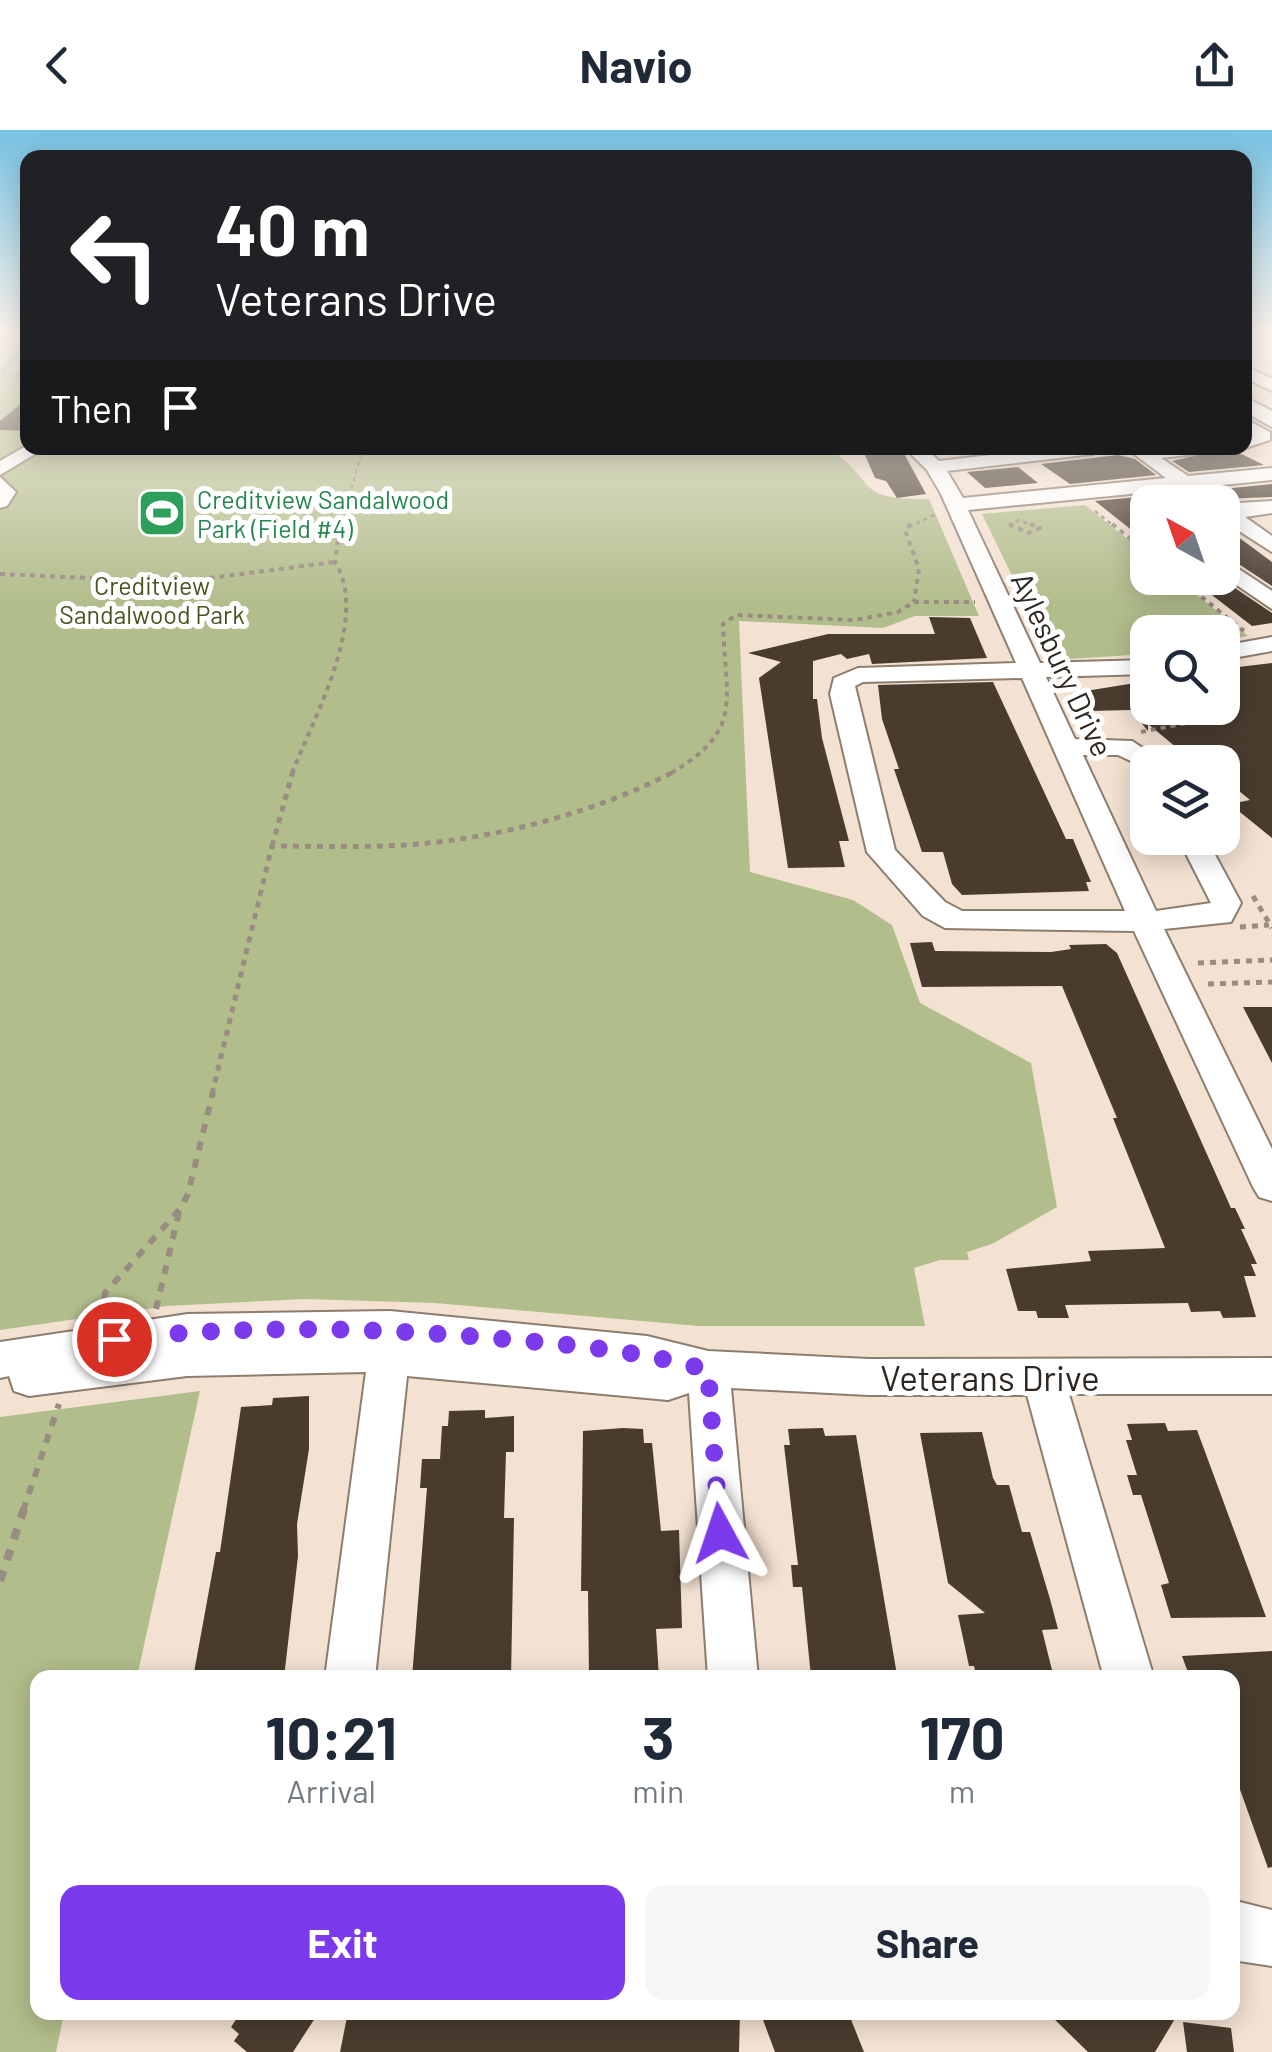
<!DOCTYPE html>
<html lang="en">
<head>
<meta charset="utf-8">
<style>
  body { margin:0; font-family:Barlow,sans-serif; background:#f6f6f7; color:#1f2937; height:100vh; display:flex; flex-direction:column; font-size:38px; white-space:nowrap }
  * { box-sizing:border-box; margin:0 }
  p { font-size:32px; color:#747a83 }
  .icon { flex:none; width:55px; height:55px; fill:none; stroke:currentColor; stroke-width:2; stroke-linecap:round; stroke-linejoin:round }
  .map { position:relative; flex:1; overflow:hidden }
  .panel { position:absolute; left:30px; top:1540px; width:1210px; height:350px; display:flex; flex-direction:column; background:#fff; border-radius:20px; box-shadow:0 5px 25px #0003 }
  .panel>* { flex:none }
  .hud { position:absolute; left:20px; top:20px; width:1232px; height:305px; border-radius:20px; box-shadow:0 5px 25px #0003; background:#202124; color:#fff; overflow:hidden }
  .needle { width:65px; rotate:320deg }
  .buttons { position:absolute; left:1130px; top:355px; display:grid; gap:20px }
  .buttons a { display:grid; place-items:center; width:110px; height:110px; border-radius:20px; background:#fff; box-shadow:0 5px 25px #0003; font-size:50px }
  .pin { position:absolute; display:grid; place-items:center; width:85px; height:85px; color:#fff; margin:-42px; border:5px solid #fff; border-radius:50%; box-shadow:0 2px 10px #0007 }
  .me { position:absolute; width:110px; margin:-55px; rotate:355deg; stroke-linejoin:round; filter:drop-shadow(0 0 8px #0008) }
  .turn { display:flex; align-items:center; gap:35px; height:210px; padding:0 30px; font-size:45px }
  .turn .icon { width:130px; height:130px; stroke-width:2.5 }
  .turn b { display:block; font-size:70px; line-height:85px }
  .then { display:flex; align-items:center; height:95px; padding:0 30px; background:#0003; gap:20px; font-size:38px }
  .eta { display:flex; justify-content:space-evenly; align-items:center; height:170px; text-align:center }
  .eta b { font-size:60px; font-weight:700; line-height:70px }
  .cta { display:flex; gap:20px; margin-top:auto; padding:20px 30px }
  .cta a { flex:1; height:115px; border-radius:20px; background:#7c3aed; color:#fff; font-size:40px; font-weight:700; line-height:115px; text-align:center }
  .cta a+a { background:#f6f6f7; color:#1f2937 }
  header { display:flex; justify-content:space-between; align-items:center; height:130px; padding:0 30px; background:#fff; font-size:45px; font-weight:700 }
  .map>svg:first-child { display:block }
  .green { fill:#b2bd8c }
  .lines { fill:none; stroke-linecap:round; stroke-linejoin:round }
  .stream { stroke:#5ca2a4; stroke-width:4 }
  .building { fill:#493c2f }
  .minor-casing { stroke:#8d7d6f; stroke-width:4 }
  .major-casing { stroke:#8d7d6f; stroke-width:4 }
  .path-far4 { stroke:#998c81; stroke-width:2.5; stroke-dasharray:4 4; stroke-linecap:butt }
  .path-far3 { stroke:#998c81; stroke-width:4; stroke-dasharray:5 5; stroke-linecap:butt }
  .path-far2 { stroke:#998c81; stroke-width:5; stroke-dasharray:6 6; stroke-linecap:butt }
  .path-far1 { stroke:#998c81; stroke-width:6; stroke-dasharray:9 9; stroke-linecap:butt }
  .path { stroke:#998c81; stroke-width:8; stroke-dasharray:11 11; stroke-linecap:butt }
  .minor { fill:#fff; fill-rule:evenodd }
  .major { fill:#fff; fill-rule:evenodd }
  .route { stroke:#7c3aed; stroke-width:18; stroke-dasharray:0 32.4 }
  .labels { text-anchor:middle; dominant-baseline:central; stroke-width:10; stroke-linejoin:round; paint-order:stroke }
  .far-leisure-label { font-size:25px; fill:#27864d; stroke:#fff; text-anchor:start }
  .far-park-label { font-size:25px; fill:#4a521d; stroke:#fff }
  .street-label { font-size:30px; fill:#2e2721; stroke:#fff }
  .near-street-label { font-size:35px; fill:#2e2721; stroke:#fff }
</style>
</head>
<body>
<header><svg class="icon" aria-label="back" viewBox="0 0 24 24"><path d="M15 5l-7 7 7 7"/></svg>Navio<svg class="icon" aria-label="share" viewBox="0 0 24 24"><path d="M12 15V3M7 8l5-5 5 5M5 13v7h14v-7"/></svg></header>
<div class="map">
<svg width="1272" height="1922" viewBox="0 0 1272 1922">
  <rect width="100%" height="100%" fill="#f3e1d2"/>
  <path class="green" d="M0,206H27L28,318H828C880,352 851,370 929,369L979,486H915L883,498L739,491L750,742L853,770L892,795L920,873L1031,933L1057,1077L992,1114L967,1122L969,1130H940L914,1138L925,1196H699L435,1173L304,1169L167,1176L0,1200Z
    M1085,375L1147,425L1148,448H1176L1248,506L1223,510L1222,502H1148L1147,524L1053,530L982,384Z
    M200,1261L137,1547L38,1548V1882L64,1883L56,1922H0V1287Z"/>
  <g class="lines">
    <path class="stream" d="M0,206L27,210L3,241"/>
  </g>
  <path class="building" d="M28,268V301L0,300V291Z
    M862,318H901L926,364L897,368L886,351L875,348Z
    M1229,318L1264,335L1189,342L1172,331Z
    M1118,325L1135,329L1156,345L1070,354L1041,334Z
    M1018,337L1038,353L985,358L967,342Z
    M1272,354V367L1148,372V413L1095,371L1180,363L1193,366L1202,361Z
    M1222,395L1272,432V456L1222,423Z
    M1190,448H1220L1272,483V493L1252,496Z
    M929,487L970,488L987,528L872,534L869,524L847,529L841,524L813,531V569H817L822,608L849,711H839L845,737L788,738L759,548L781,532L748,523L828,504H935Z
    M1272,533V708L1230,674L1250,670L1222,647V632H1194L1148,594V601L1131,580L1090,581L1079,562L1148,551V578H1222V539Z
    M993,552L1066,709H1073L1091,752H1086L1089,761L962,765L952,754L943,722H922L894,639H899L882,589L878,555Z
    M932,812L935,821L1051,822L1071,819L1069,815L1106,814L1117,823L1231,1078H1235L1245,1099H1241L1257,1134H1251L1256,1146H1244L1256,1187L1223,1188L1220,1181L1191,1182L1188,1173L1065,1175L1069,1188H1038L1036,1181H1018L1006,1139L1091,1131L1088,1121L1165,1118L1113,988H1117L1062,856L922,857L910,813Z
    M1243,877H1272V933Z
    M309,1266V1319L297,1394L298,1426L284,1548H193L216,1422H220L241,1277L272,1275L273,1268Z
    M485,1280V1288L514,1286V1322H506L504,1388H514L511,1548H412L427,1358H420L422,1329H440L442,1296H448L449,1281Z
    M1165,1293L1168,1301L1197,1300L1266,1487L1171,1488L1161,1455L1169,1453L1141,1365H1133L1127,1345H1137L1126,1310H1132L1127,1294Z
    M623,1298L643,1299L644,1313H652L661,1401L679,1400L682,1498L656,1499L659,1548H589L588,1461H581L583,1301Z
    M823,1298L825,1306L856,1305L897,1545L811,1547L802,1457H793L791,1435H798L784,1315H790L788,1299Z
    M982,1302L993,1348L997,1355H1009L1022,1402H1030L1050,1469L1058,1499L1042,1500L1054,1548H977L974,1536H969L958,1485L985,1483L948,1453L920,1303Z
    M1272,1521V1737L1268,1738L1232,1637V1548H1190L1182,1526Z
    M241,1882H319L293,1922H247L234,1911L239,1904L231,1897Z
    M348,1882H740L739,1922H340Z
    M760,1882H848L864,1922H775Z
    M1047,1882H1179L1155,1922H1088Z
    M1183,1892L1231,1898L1234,1922H1187Z"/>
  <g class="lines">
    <g class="minor-casing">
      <path id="minor" d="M1245,236L1272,249V261L1245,248Z
        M1245,289L1270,302V310L1245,318L1249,305Z
        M28,315L45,318L0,345V331Z
        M905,318H925L939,331L1050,318H1102L1093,324L947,341L963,368L1166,348L1126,318H1205L1196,324L1161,328L1188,346L1272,338V350L1201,357L1191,363L1181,359L968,380L1040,533L1148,530V544L1046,547L1075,609L1132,611L1164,632H1148V639L1118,625H1083L1156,781L1211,773L1178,708H1206L1241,773L1231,792L1164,799L1272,1019V1071L1259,1067L1253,1057L1134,801L945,798L923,786L867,722L830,564L834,548L858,538L1016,533L941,364L927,340ZM1022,548L1125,781H962L945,772L895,720L855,556L863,552Z
        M0,347L16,362L7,376L0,378Z
        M1272,371V383L1245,387L1272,406V422L1222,390V374Z
        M1222,428L1272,461V479L1222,445Z
        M1272,507V521L1222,530V516Z
        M390,1181L647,1206L708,1221L868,1229L1272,1228V1264H1069L1154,1548H1104L1027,1265H868L731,1258L758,1548H708L689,1263L668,1270L407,1246L375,1548H325L366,1242L187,1246L29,1266L14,1261L9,1246L0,1248V1212L188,1184Z
        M1232,1770L1272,1780V1836L1232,1830Z"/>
    </g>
    <g class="major-casing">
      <path id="major" d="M1245,267L1272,281V297L1245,282Z"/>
    </g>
    <path class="path-far4" d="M0,246L28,244
      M1095,381L1115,397
      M340,397L363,318
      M909,397L936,384
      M1010,397L1019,390L1036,397"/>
    <path class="path-far3" d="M911,394L905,400L919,439L914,472
      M1009,394L1028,403L1040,398L1030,394
      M1112,394L1148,423
      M0,444L178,452L335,432
      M1178,448L1244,501
      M1141,602L1192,592
      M292,643C314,587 370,488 335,432L340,394
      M671,643C745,600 725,570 723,494L736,485L855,490L898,482L914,472H975"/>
    <path class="path-far2" d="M272,716L293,641
      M1253,766L1272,798
      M1240,797L1269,795
      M1198,833L1272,830
      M1208,854L1272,852
      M212,964L272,716C321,716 369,718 418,714C502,707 600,681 675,641"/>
    <path class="path-far1" d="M156,1179L179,1082
      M101,1186L105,1163L180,1079L188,1064L213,962
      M23,1381L59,1274"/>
    <path class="path" d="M0,1451L24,1379"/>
    <use href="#minor" class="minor"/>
    <use href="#major" class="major"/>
  </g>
  <linearGradient id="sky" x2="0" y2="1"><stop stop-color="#77c2e3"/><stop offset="0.43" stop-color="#faf2eb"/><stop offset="1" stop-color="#faf2eb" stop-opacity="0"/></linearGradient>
  <rect width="1272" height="475" fill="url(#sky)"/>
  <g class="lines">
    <path class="route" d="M114,1209C245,1195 373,1197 504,1209C573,1215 641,1221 708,1240L720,1403"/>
  </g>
  <defs>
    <g id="stadium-square" transform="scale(2.5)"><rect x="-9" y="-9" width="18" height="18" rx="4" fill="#2e9e5b" stroke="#fff"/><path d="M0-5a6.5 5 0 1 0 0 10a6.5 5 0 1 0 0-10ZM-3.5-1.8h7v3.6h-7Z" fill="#fff"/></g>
  </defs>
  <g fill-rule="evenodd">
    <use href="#stadium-square" x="162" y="383"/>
  </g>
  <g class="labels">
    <g class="far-leisure-label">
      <text x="197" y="369">Creditview Sandalwood<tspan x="197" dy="29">Park (Field #4)</tspan></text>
    </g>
    <g class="far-park-label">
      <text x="152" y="455">Creditview<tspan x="152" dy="29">Sandalwood Park</tspan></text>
    </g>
    <g class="street-label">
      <text transform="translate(1063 534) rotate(65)">Aylesbury Drive</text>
    </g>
    <g class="near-street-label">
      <text x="990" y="1247">Veterans Drive</text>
    </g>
  </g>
</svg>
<div class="buttons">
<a><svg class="needle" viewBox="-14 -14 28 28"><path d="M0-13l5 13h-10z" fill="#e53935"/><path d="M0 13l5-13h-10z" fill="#747a83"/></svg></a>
<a><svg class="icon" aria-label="search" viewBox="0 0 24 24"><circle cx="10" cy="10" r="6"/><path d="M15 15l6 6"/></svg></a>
<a><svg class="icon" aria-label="layers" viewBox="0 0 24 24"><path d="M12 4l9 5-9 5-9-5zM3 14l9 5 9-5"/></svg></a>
</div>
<div class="pin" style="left:114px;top:1209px;background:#d93025"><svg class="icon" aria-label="arrive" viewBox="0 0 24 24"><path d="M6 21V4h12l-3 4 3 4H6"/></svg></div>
<svg class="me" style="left:720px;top:1403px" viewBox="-20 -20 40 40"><path d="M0-17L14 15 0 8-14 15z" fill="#7c3aed" stroke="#fff" stroke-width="4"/></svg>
<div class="hud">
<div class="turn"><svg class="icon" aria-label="left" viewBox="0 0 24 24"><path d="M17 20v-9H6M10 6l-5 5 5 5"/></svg><div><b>40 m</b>Veterans Drive</div></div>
<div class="then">Then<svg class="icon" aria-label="arrive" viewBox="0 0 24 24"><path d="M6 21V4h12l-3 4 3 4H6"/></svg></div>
</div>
<section class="panel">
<div class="eta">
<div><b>10:21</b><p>Arrival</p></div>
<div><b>3</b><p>min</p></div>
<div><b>170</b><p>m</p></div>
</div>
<div class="cta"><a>Exit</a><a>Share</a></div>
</section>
</div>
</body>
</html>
